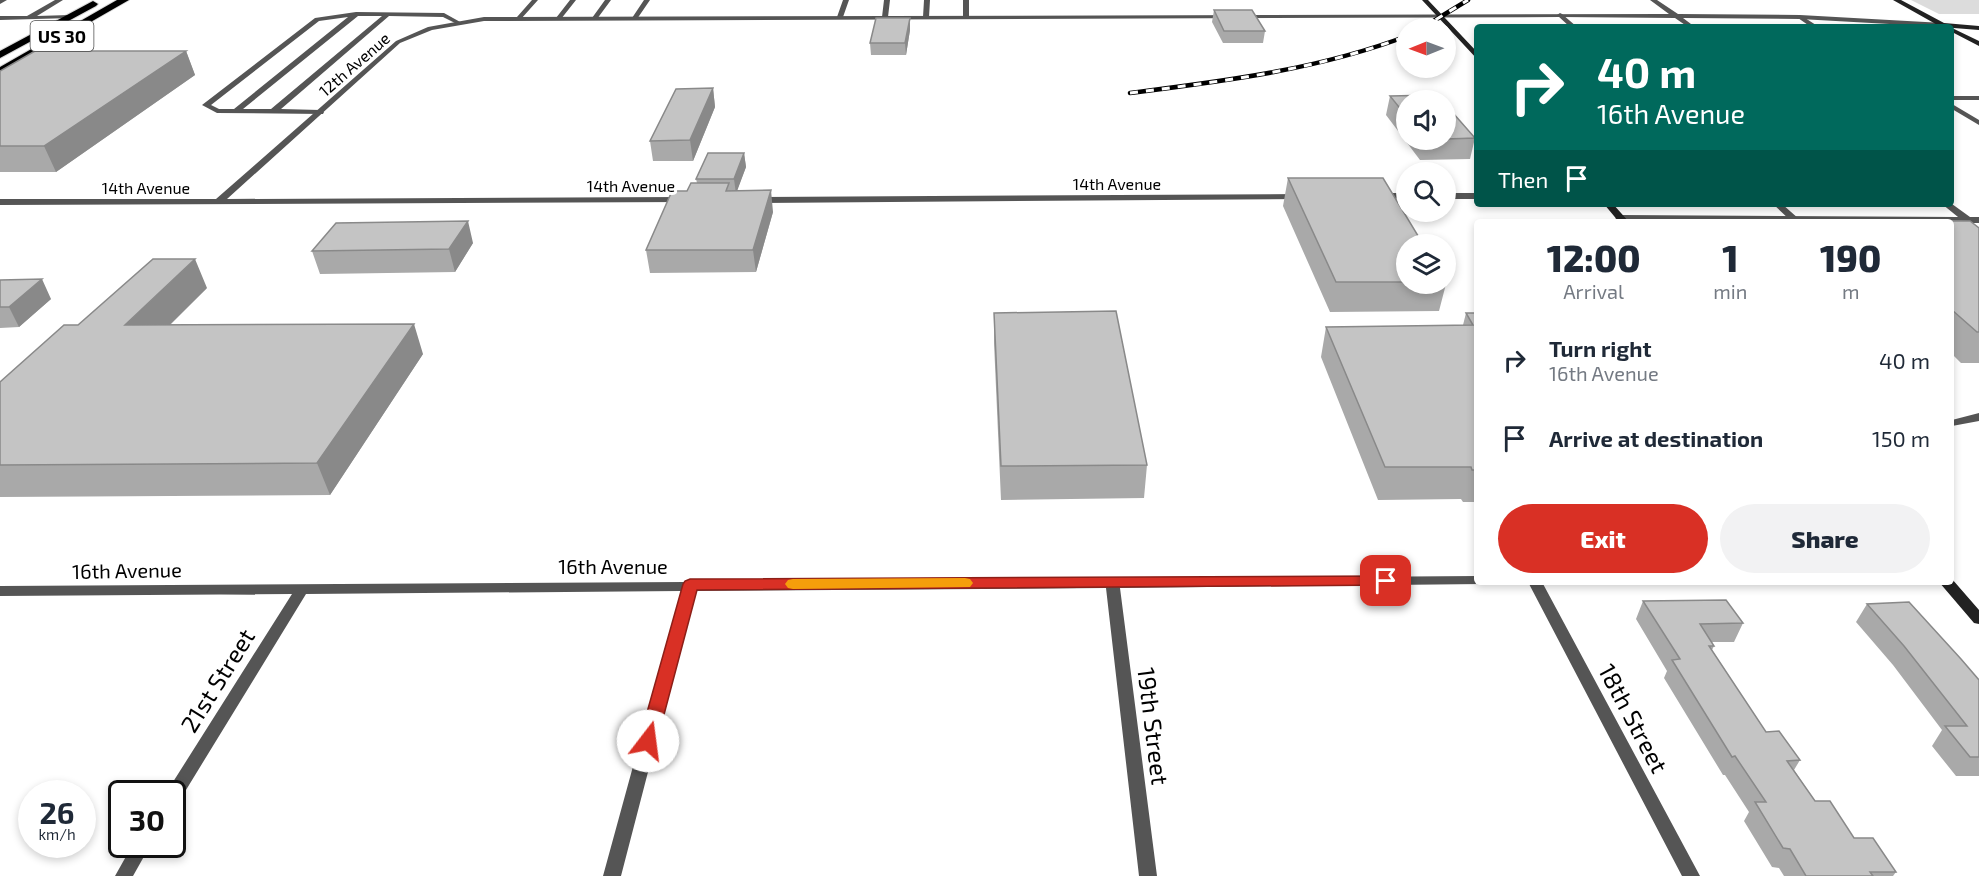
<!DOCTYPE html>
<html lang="en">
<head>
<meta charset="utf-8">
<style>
  body { margin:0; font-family:"Exo 2",sans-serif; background:#f2f2f3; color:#1f2937; height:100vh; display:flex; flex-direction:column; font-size:22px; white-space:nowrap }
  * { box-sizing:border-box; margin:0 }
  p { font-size:20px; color:#747a83 }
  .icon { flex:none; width:33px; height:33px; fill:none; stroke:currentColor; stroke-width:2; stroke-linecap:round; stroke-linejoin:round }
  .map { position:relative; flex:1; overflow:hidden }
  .details { position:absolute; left:1474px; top:219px; width:480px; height:366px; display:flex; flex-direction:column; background:#fff; border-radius:6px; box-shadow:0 3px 9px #0003 }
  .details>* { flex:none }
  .banner { position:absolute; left:1474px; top:24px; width:480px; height:183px; border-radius:6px; box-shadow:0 3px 9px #0003; background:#00695c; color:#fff; overflow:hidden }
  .needle { width:39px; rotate:269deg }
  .controls { position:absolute; left:1396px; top:18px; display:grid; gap:12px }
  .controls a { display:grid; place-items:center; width:60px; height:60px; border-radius:50%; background:#fff; box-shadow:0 3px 9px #0003; font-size:30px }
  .speed { position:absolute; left:18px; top:780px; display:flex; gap:12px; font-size:30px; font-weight:700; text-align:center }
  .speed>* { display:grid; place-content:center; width:78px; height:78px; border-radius:50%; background:#fff; box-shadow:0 3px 9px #0003; line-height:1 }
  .speed small { font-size:15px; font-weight:400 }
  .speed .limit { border:3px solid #111; border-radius:9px; background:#fff; color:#111 }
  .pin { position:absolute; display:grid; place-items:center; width:51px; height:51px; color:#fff; margin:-26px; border-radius:12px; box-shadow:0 3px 9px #0006 }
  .me { position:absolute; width:66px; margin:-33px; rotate:15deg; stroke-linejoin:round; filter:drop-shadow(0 0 4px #0008) }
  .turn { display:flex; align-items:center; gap:21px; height:126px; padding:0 24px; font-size:27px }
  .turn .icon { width:78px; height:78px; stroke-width:2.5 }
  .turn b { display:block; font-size:42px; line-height:51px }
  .then { display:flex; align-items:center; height:57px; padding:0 24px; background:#0003; gap:12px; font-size:22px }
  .eta { display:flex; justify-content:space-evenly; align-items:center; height:102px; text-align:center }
  .eta b { font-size:36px; font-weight:800; line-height:42px }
  .action { display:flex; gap:12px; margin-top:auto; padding:12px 24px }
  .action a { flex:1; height:69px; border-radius:36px; background:#d93025; color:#fff; font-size:24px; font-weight:800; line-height:69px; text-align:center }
  .action a+a { background:#f2f2f3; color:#1f2937 }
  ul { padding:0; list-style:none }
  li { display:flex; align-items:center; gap:18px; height:78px; padding:0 24px }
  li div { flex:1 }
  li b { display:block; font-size:22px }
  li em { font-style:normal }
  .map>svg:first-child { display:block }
  .green { fill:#dcdcdc }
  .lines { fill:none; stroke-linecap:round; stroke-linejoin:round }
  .highway-casing { stroke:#dbdbdb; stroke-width:2 }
  .lane { fill:#555; fill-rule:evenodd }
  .street { fill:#555; fill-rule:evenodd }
  .secondary { fill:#222; fill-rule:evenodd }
  .highway { fill:#000; fill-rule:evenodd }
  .rail-casing { stroke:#000; stroke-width:4.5 }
  .rail { stroke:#fff; stroke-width:3; stroke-dasharray:8; stroke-linecap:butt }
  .wall { fill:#a9a9a9 }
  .shaded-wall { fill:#898989 }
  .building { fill:#c4c4c4; stroke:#898989; stroke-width:1.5 }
  .route { fill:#d93025; stroke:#8d1f18; stroke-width:1.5 }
  .slow { fill:#f59e0b }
  .labels { text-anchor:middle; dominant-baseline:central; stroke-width:6; stroke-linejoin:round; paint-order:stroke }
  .far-street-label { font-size:16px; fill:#000; stroke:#fff }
  .shield { fill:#fff; stroke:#4c4c4c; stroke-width:1.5 }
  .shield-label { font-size:18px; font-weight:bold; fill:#000 }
  .street-label { font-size:20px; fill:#000; stroke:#fff }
  .near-street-label { font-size:24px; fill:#000; stroke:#fff }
</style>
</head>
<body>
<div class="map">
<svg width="1979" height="876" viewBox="0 0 1979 876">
  <rect width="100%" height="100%" fill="#fff"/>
  <path class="green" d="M1911,0H1979V14H1939Z"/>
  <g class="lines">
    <g class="highway-casing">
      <path id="highway" d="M117,0H129L0,74V67Z
        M93,1L98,4L96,6L0,58V51Z"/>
    </g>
    <path class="lane" d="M0,0H7L0,4Z
      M55,0H63L37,16L69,15L71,16V18L0,20V16H27Z
      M532,0H538L521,19H517V17Z
      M570,0H576L561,19H557L556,18Z
      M605,0H611L597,19H593L592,18Z
      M644,0H650L637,19H633L632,18Z
      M843,0H849L843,17L840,19L837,17Z
      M884,0H890L888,17L885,19L882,17Z
      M924,0H930L929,17L926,19L923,17Z
      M963,0H969V17L966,19L963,17Z
      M356,12L444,13L462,23L457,24L443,17L389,16L281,109L320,110L324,112L323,114L217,113L202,105L315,18ZM358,16H382L271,109H243ZM348,17L234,109H219L211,105L319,21Z
      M1560,13L1562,14L1577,27H1570L1558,16L1557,15Z
      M1798,16H1802L1819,27H1811L1798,18Z
      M1952,104L1979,120V125L1952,109Z
      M1773,204H1782L1799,219L1794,222L1791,221Z
      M1979,413V421L1952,426V420Z"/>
    <path class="street" d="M1650,0H1657L1678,14L1800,15L1943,23L1946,25L1943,27L1800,19L1683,18L1695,27H1688L1675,18L1560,17L484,21L432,30L400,43L227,199L683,197L687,200L686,202L0,205V199H216L396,41L428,27L484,17L1669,14Z
      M1952,96H1979V100H1952Z
      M1378,193H1407V199L1375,198V194Z
      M1446,193H1478V199H1446Z
      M1301,194L1305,197L1304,199L757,203L753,200L757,197Z
      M1942,204H1952L1970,217H1979V223L1620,221L1615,218L1620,215L1958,217Z
      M1478,576V582H1484L1483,584L1120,588L1157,876H1139L1106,588L695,591L621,876H603L681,591L306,594L178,803L172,805V794L166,793L292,594L0,596V586L685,582L690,579L695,582Z
      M1528,582H1542L1700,876H1682Z
      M133,844H151L133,876H115Z"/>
    <path class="secondary" d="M1422,0H1428L1478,53V60Z
      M1893,0H1901L1944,23L1979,26V30L1941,27Z
      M1952,28L1979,41V46L1952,32Z
      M1604,204H1613L1629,222H1619Z
      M1952,579L1979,610V624L1974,623L1939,582H1952Z"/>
    <use href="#highway" class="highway"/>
    <g class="rail-casing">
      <path id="rail" d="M1422,28L1468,0
        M1130,93C1224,81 1317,70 1407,36"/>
    </g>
    <use href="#rail" class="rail"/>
  </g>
  <path class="wall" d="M1214,10L1265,31L1263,43H1223L1212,22Z
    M910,30L906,55H871L870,43Z
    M186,51L195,75L56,172H0V71Z
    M713,88L715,107L693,161H653L650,141Z
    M1390,96L1407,100V140H1446V105L1475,138L1470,159L1420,160L1386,115Z
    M744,153L746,167L737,190L773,212L756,272L650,273L646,250L687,191L697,183L696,179Z
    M1288,178L1407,244V284H1446L1439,311L1330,312L1283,206Z
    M1847,220L1970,221L1979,228V363H1961L1952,354V222H1846Z
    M473,243L455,272L320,274L312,251Z
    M0,280L51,299L19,327L0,328Z
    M207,288L170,325L423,354L330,495L0,497V382Z
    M994,313L1147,465L1144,498L1001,500L994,343Z
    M1466,313H1478V502H1463L1461,499L1378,500L1321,357L1326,327L1463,325Z
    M1643,601L1743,623L1734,642H1712L1714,646L1712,650L1766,732L1800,760L1794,770L1815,801L1854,838L1896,872L1893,876H1784L1779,868L1772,867L1744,821L1749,812L1725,775H1723L1664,678L1667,671L1636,619Z
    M1867,604L1979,680V776H1956L1932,746L1942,730L1893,665L1856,622Z"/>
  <path class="shaded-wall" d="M910,18V30L906,55L905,43Z
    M186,51L195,75L56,172L44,146Z
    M713,88L715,107L693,161L690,140Z
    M744,153L746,167L736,194L734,179Z
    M771,190L773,212L756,272L753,250Z
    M468,221L473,243L455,272L449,249Z
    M195,259L207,288L139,355L125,325Z
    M42,279L51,299L19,327L9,307Z
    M414,324L423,354L330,495L317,463Z"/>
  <path class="building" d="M1214,10H1252L1265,31H1224Z
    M876,18H910L905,43H870Z
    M35,51H186L44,146H0V71Z
    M713,88L690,140L650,141L676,89Z
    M1437,95L1442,100H1407V117L1390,96Z
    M1446,105L1475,138L1446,139Z
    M708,153H744L734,179H696Z
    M1288,178H1383L1423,244H1407V282H1336Z
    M691,183H729L726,191L771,190L753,250H646L672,191H687Z
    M1847,220L1970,221L1979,228V332H1977L1952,310V222H1849Z
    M468,221L449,249L312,251L336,223Z
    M153,259H195L125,325L414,324L317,463L0,465V382L64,325H78Z
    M42,279L9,307H0V280Z
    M1116,311L1147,465L1001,466L994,313Z
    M1466,313H1478V470H1472L1471,467H1385L1326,327L1473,325Z
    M1726,600L1743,623L1700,624L1714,646H1709L1766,732L1779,731L1800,760L1787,761L1815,801H1830L1854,838H1873L1896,872H1870L1873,876H1806L1790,849L1783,848L1755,802H1766L1735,756L1732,757L1672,660L1680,659L1643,601Z
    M1909,602L1961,659L1979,680V757H1970L1945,726H1967L1904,646L1867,604Z"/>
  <path class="route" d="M1386,576L1392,577L1394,581L1392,585L697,590L657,741L655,746L648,749L642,746L639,741L683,584L685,581L690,579Z"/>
  <path class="slow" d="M965,578L970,579L973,583L970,587L793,589L788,588L785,584L788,580L793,579Z"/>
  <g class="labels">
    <g class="far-street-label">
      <text transform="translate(354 64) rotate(-41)">12th Avenue</text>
      <text x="1117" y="183">14th Avenue</text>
      <text x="631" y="185">14th Avenue</text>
      <text x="146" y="187">14th Avenue</text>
    </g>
    <rect class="shield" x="30.5" y="21" width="63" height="30" rx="4.5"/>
    <g class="shield-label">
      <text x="62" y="36">US 30</text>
    </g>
    <g class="street-label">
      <text x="613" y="566">16th Avenue</text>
      <text transform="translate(127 570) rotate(-1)">16th Avenue</text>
    </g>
    <g class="near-street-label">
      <text transform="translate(217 680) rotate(-58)">21st Street</text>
      <text transform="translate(1634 718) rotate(62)">18th Street</text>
      <text transform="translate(1154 726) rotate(83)">19th Street</text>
    </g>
  </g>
</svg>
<div class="controls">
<a><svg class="needle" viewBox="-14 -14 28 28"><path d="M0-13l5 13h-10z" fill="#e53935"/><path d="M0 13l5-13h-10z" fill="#747a83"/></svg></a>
<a><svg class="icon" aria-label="sound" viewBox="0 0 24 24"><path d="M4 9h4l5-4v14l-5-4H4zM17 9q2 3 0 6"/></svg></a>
<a><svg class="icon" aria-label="search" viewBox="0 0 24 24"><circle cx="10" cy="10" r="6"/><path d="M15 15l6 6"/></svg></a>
<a><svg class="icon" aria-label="layers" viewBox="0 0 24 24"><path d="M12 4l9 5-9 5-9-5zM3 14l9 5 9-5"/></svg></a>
</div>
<div class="speed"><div>26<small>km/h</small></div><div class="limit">30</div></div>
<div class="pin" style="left:1386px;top:581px;background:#d93025"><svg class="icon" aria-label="arrive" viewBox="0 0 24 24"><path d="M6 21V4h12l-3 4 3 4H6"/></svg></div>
<svg class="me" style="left:648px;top:741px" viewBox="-20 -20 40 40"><circle r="19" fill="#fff"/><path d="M0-13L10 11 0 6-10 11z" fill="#d93025"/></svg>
<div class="banner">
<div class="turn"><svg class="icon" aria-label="right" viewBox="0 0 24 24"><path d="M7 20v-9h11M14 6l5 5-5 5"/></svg><div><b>40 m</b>16th Avenue</div></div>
<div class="then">Then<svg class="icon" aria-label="arrive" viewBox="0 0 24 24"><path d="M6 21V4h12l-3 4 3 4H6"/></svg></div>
</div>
<section class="details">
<div class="eta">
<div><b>12:00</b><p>Arrival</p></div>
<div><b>1</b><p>min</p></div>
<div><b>190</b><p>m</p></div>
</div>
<ul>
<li><svg class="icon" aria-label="right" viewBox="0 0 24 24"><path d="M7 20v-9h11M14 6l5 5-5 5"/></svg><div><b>Turn right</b><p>16th Avenue</p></div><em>40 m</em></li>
<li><svg class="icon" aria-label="arrive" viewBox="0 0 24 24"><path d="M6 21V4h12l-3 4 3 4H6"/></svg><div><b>Arrive at destination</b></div><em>150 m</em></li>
</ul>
<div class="action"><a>Exit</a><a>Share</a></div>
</section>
</div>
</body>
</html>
